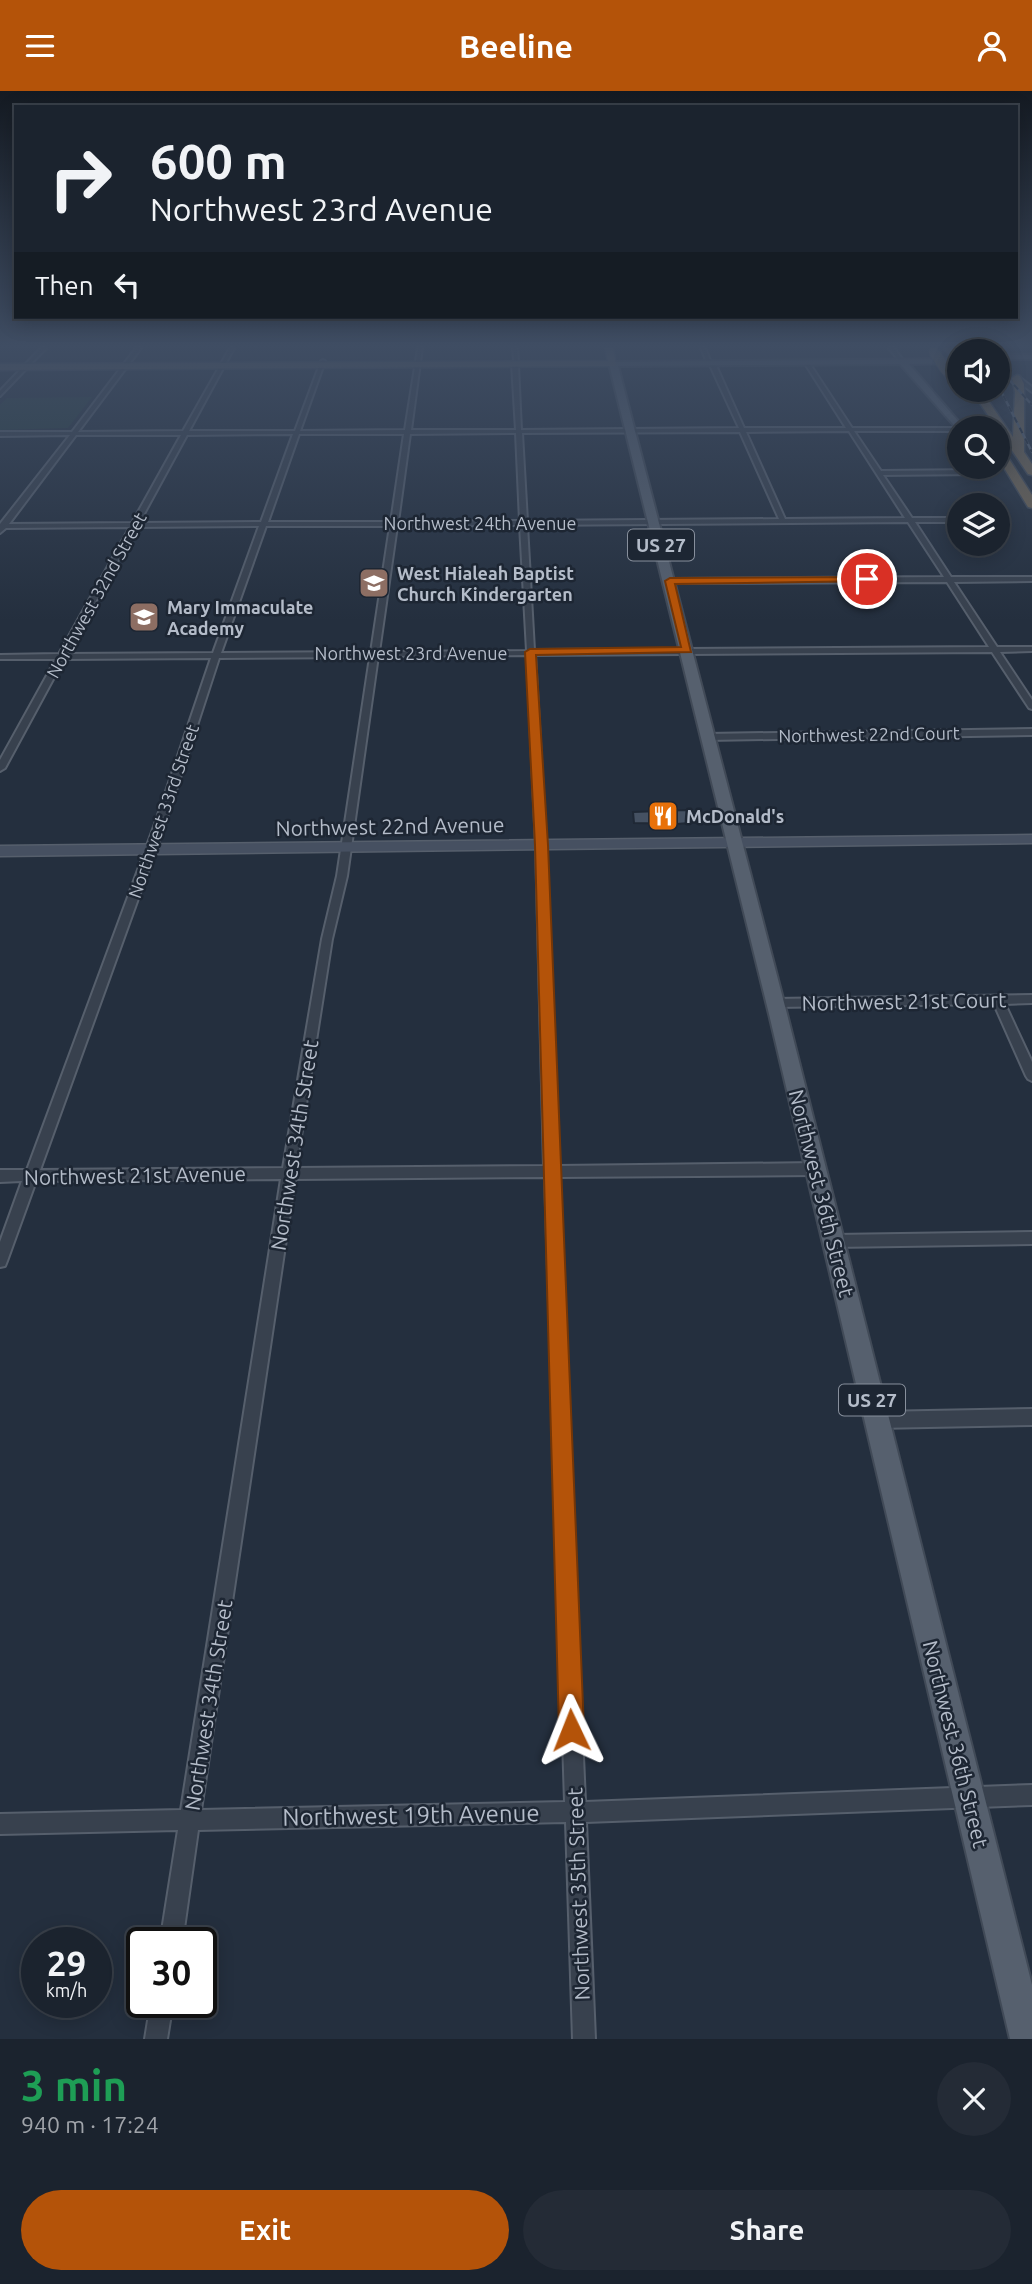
<!DOCTYPE html>
<html lang="en">
<head>
<meta charset="utf-8">
<style>
  body { margin:0; font-family:Ubuntu,sans-serif; background:#242b36; color:#f1f3f6; height:100vh; display:flex; flex-direction:column; font-size:26px; white-space:nowrap }
  * { box-sizing:border-box; margin:0 }
  p { font-size:23px; color:#a0a4aa }
  .icon { flex:none; width:38px; height:38px; fill:none; stroke:currentColor; stroke-width:2; stroke-linecap:round; stroke-linejoin:round }
  .map { position:relative; height:1948px; overflow:hidden }
  .panel { display:flex; flex-direction:column; background:#1b232e; flex:1 }
  .panel>* { flex:none }
  .top-card { position:absolute; left:14px; top:14px; width:1004px; height:214px; border-radius:0px; box-shadow:0 4px 18px #0003,0 0 0 2px #39404a; background:#1b232e; color:#f1f3f6; overflow:hidden }
  .buttons { position:absolute; left:947px; top:248px; display:grid; gap:14px }
  .buttons a { display:grid; place-items:center; width:63px; height:63px; border-radius:50%; background:#1b232e; box-shadow:0 4px 18px #0003,0 0 0 2px #39404a; font-size:35px }
  .speed { position:absolute; left:21px; top:1836px; display:flex; gap:14px; font-size:35px; font-weight:700; text-align:center }
  .speed>* { display:grid; place-content:center; width:91px; height:91px; border-radius:50%; background:#1b232e; box-shadow:0 4px 18px #0003,0 0 0 2px #39404a; line-height:1 }
  .speed small { font-size:18px; font-weight:400 }
  .speed .limit { border:4px solid #111; border-radius:10px; background:#fff; color:#111 }
  .pin { position:absolute; display:grid; place-items:center; width:60px; height:60px; color:#fff; margin:-30px; border:4px solid #fff; border-radius:50%; box-shadow:0 2px 7px #0007 }
  .me { position:absolute; width:77px; margin:-38px; rotate:358deg; stroke-linejoin:round; filter:drop-shadow(0 0 5px #0008) }
  .turn { display:flex; align-items:center; gap:24px; height:147px; padding:0 21px; font-size:32px }
  .turn .icon { width:91px; height:91px; stroke-width:2.5 }
  .turn b { display:block; font-size:49px; line-height:60px }
  .then { display:flex; align-items:center; height:66px; padding:0 21px; background:#0003; gap:14px; font-size:26px }
  .round { display:grid; place-items:center; flex:none; width:74px; height:74px; border-radius:37px; background:#242b36 }
  .head { display:flex; align-items:center; justify-content:space-between; height:119px; padding:0 21px }
  h1 { font-size:42px; font-weight:700; line-height:52px; color:#1e9e55 }
  .button { display:flex; gap:14px; margin-top:auto; padding:14px 21px }
  .button a { flex:1; height:80px; border-radius:42px; background:#b45309; color:#fff; font-size:28px; font-weight:700; line-height:80px; text-align:center }
  .button a+a { background:#242b36; color:#f1f3f6 }
  header { display:flex; justify-content:space-between; align-items:center; height:91px; padding:0 21px; background:#b45309; color:#fff; font-size:32px; font-weight:700 }
  .map>svg:first-child { display:block }
  .green { fill:#263c3f }
  .building { fill:#455162; stroke:#1f2835; stroke-width:2 }
  .lines { fill:none; stroke-linecap:round; stroke-linejoin:round }
  .minor-casing { stroke:#565f6c; stroke-width:4 }
  .secondary-casing { stroke:#565f6c; stroke-width:3 }
  .primary-casing { stroke:#414a57; stroke-width:4 }
  .trunk-casing { stroke:#434c59; stroke-width:3 }
  .motorway-casing { stroke:#434c59; stroke-width:3 }
  .minor { fill:#38414e; fill-rule:evenodd }
  .secondary { fill:#465061; fill-rule:evenodd }
  .primary { fill:#56606e; fill-rule:evenodd }
  .trunk { fill:#656462; fill-rule:evenodd }
  .motorway { fill:#746855; fill-rule:evenodd }
  .rail-casing { stroke:#5a6575; stroke-width:2.5 }
  .rail { stroke:#1d2633; stroke-width:2; stroke-dasharray:6; stroke-linecap:butt }
  .motorway-bridge-casing { stroke:#434c59; stroke-width:12; stroke-linecap:butt }
  .motorway-bridge { stroke:#746855; stroke-width:10 }
  .route { fill:#b45309; stroke:#753606; stroke-width:2 }
  .labels { text-anchor:middle; dominant-baseline:central; stroke-width:5; stroke-linejoin:round; paint-order:stroke }
  .far-street-label { font-size:18px; fill:#b4bcc9; stroke:#1d2633 }
  .far-poi-label { font-size:18px; font-weight:bold; fill:#b4bcc9; stroke:#1d2633; text-anchor:start }
  .shield { fill:#1d2633; stroke:#878f9c; stroke-width:2 }
  .shield-label { font-size:19px; font-weight:bold; fill:#b4bcc9 }
  .street-label { font-size:21px; fill:#b4bcc9; stroke:#1d2633 }
  .near-street-label { font-size:24px; fill:#b4bcc9; stroke:#1d2633 }
</style>
</head>
<body>
<header><svg class="icon" aria-label="menu" viewBox="0 0 24 24"><path d="M4 6h16M4 12h16M4 18h16"/></svg>Beeline<svg class="icon" aria-label="person" viewBox="0 0 24 24"><circle cx="12" cy="8" r="4"/><path d="M4 21q1-7 8-7t8 7"/></svg></header>
<div class="map">
<svg width="1032" height="1948" viewBox="0 0 1032 1948">
  <rect width="100%" height="100%" fill="#242f3e"/>
  <path class="green" d="M92,306L68,337L0,339V314L7,307Z"/>
  <path class="building" d="M687,719L689,732L677,733L634,732L633,721Z"/>
  <g class="lines">
    <g class="minor-casing">
      <path id="minor" d="M41,257H46L0,305V300Z
        M136,257H141L78,341L183,340L230,257H234L189,340H295L321,270L323,269L325,270L300,340L405,339L418,257H422L411,339H516L512,273L515,271L518,273L521,339L739,337L709,272L712,270L715,272L744,337H846L804,271L808,270L852,337H963L959,338V340H854L881,380L980,379L983,381L980,383L883,384L912,427H959V431H915L951,486H1032V490L954,491L997,556H1032V560L1000,561L1032,609V618L1029,617L992,561L535,564L546,754L558,1075L816,1072L821,1074L823,1078L821,1082L816,1084L558,1086L585,1711L1032,1694V1714L586,1731L595,1948H573L566,1731L198,1739L182,1852H160L178,1739L0,1743V1723L181,1719L281,1088L36,1090L7,1170L5,1175L0,1176V1151L22,1090L0,1091V1079H27L155,733L211,567L64,568L5,677L0,680V669L56,568H0V564L59,563L130,436L6,437L0,442V433L70,344L0,345V341H72ZM849,340L905,427L785,428L746,341ZM740,341L779,428L527,430L522,342ZM516,342L520,430L398,431L410,343ZM293,343L261,431L139,432L187,344ZM299,343H404L391,431H268ZM76,344H181L132,432L9,433ZM908,431L944,486L670,488L666,490L670,492L947,491L989,556L534,559L527,434ZM520,434L527,560L379,561L397,435ZM259,435L213,562L67,563L136,436ZM266,435H390L371,561L221,562ZM527,564L536,754L544,1075L296,1077L332,848L347,785L378,565ZM370,566L337,785L322,848L283,1077L40,1079L165,733L219,567ZM545,1086L565,1711L201,1719L295,1088Z
        M513,257H517L518,270L514,269Z
        M701,257H705L710,269H706Z
        M889,257H894L905,272H901Z
        M1015,286H1019L1032,296V301L1015,288Z
        M998,427L1009,429L998,431Z
        M1032,638V644L707,649L703,646L707,643Z
        M1032,904V912L1005,913L1032,971V990L1028,988L1026,985L994,913L775,916L769,912L775,908Z
        M1032,1141V1153L834,1156L829,1154L827,1150L829,1146L834,1144Z
        M1032,1318V1334L877,1337L871,1335L869,1329L871,1323L877,1321Z
        M151,1911H173L167,1948H145Z"/>
    </g>
    <g class="secondary-casing">
      <path id="secondary" d="M1032,744V752L0,765V755Z"/>
    </g>
    <g class="primary-casing">
      <path id="primary" d="M998,264H1032V268H998Z
        M959,268V272L909,273L965,338H959V340L900,273L618,275L787,923L1032,1894V1948H1010L769,923L609,273L613,271Z"/>
    </g>
    <g class="trunk-casing">
      <path id="trunk" d="M605,257H613L616,275L0,279V273L608,270Z"/>
    </g>
    <g class="motorway-casing">
      <path id="motorway" d="M944,257H953L956,261L948,263Z
        M943,277H949L959,291V299L962,300H956L941,279Z
        M1017,284L1020,285L1024,293V361L1032,373V384L1028,383L971,299H981L1013,346L1015,301L1012,287Z
        M998,356L1002,357L1032,404V417L1028,416L998,367Z"/>
    </g>
    <use href="#minor" class="minor"/>
    <use href="#secondary" class="secondary"/>
    <use href="#primary" class="primary"/>
    <use href="#trunk" class="trunk"/>
    <use href="#motorway" class="motorway"/>
    <g class="rail-casing">
      <path id="rail" d="M979,257L983,261
        M998,276L1032,314
        M998,294L1032,361"/>
    </g>
    <use href="#rail" class="rail"/>
    <g class="motorway-bridge-casing">
      <path id="motorway-bridge" d="M934,261L946,279"/>
    </g>
    <use href="#motorway-bridge" class="motorway-bridge"/>
  </g>
  <linearGradient id="sky" x2="0" y2="1"><stop stop-color="#141a22"/><stop offset="0.48" stop-color="#3f4d63"/><stop offset="1" stop-color="#3f4d63" stop-opacity="0"/></linearGradient>
  <rect width="1032" height="530" fill="url(#sky)"/>
  <path class="route" d="M867,486L871,488L870,490L675,493L691,561L536,564L548,754L584,1639L580,1647L571,1651L563,1647L559,1639L535,754L525,561L530,558L681,556L665,490L670,487Z"/>
  <defs>
    <g id="school-square" transform="scale(1.575)"><rect x="-9" y="-9" width="18" height="18" rx="4" fill="#8d6e63" stroke="#1d2633"/><path d="M0-5L7-2L0 1L-7-2ZM-4 1L0 2.5L4 1V4Q0 6-4 4Z" fill="#fff"/></g>
    <g id="restaurant-square" transform="scale(1.575)"><rect x="-9" y="-9" width="18" height="18" rx="4" fill="#e8710a" stroke="#1d2633"/><path d="M-5-6h1v4h1v-4h1v4h1v-4h1v5L-1.5 .5V6h-2V.5L-5-1ZM5-6V6H3V1.5H1.5Q1.5-4 5-6Z" fill="#fff"/></g>
  </defs>
  <g fill-rule="evenodd">
    <use href="#school-square" x="374" y="492"/>
    <use href="#school-square" x="144" y="526"/>
    <use href="#restaurant-square" x="663" y="725"/>
  </g>
  <g class="labels">
    <g class="far-street-label">
      <text x="480" y="432">Northwest 24th Avenue</text>
      <text transform="translate(96 504) rotate(-61)">Northwest 32nd Street</text>
      <text x="411" y="562">Northwest 23rd Avenue</text>
      <text transform="translate(869 643) rotate(-1)">Northwest 22nd Court</text>
      <text transform="translate(163 720) rotate(-71)">Northwest 33rd Street</text>
    </g>
    <g class="far-poi-label">
      <text x="397" y="482">West Hialeah Baptist<tspan x="397" dy="21">Church Kindergarten</tspan></text>
      <text x="167" y="516">Mary Immaculate<tspan x="167" dy="21">Academy</tspan></text>
      <text x="686" y="725">McDonald's</text>
    </g>
    <g class="shield">
      <rect x="628" y="438.5" width="66" height="31" rx="5"/>
      <rect x="839" y="1293.5" width="66" height="31" rx="5"/>
    </g>
    <g class="shield-label">
      <text x="661" y="454">US 27</text>
      <text x="872" y="1309">US 27</text>
    </g>
    <g class="street-label">
      <text transform="translate(390 735) rotate(-1)">Northwest 22nd Avenue</text>
      <text transform="translate(904 910) rotate(-1)">Northwest 21st Court</text>
      <text transform="translate(294 1054) rotate(-81)">Northwest 34th Street</text>
      <text transform="translate(135 1084) rotate(-1)">Northwest 21st Avenue</text>
      <text transform="translate(822 1102) rotate(76)">Northwest 36th Street</text>
      <text transform="translate(208 1614) rotate(-81)">Northwest 34th Street</text>
      <text transform="translate(956 1653) rotate(76)">Northwest 36th Street</text>
      <text transform="translate(578 1803) rotate(-92)">Northwest 35th Street</text>
    </g>
    <g class="near-street-label">
      <text transform="translate(411 1724) rotate(-1)">Northwest 19th Avenue</text>
    </g>
  </g>
</svg>
<div class="buttons">
<a><svg class="icon" aria-label="sound" viewBox="0 0 24 24"><path d="M4 9h4l5-4v14l-5-4H4zM17 9q2 3 0 6"/></svg></a>
<a><svg class="icon" aria-label="search" viewBox="0 0 24 24"><circle cx="10" cy="10" r="6"/><path d="M15 15l6 6"/></svg></a>
<a><svg class="icon" aria-label="layers" viewBox="0 0 24 24"><path d="M12 4l9 5-9 5-9-5zM3 14l9 5 9-5"/></svg></a>
</div>
<div class="speed"><div>29<small>km/h</small></div><div class="limit">30</div></div>
<div class="pin" style="left:867px;top:488px;background:#d93025"><svg class="icon" aria-label="arrive" viewBox="0 0 24 24"><path d="M6 21V4h12l-3 4 3 4H6"/></svg></div>
<svg class="me" style="left:571px;top:1639px" viewBox="-20 -20 40 40"><path d="M0-17L14 15 0 8-14 15z" fill="#b45309" stroke="#fff" stroke-width="4"/></svg>
<div class="top-card">
<div class="turn"><svg class="icon" aria-label="right" viewBox="0 0 24 24"><path d="M7 20v-9h11M14 6l5 5-5 5"/></svg><div><b>600 m</b>Northwest 23rd Avenue</div></div>
<div class="then">Then<svg class="icon" aria-label="left" viewBox="0 0 24 24"><path d="M17 20v-9H6M10 6l-5 5 5 5"/></svg></div>
</div>
</div>
<section class="panel">
<div class="head"><div><h1>3 min</h1><p>940 m · 17:24</p></div><a class="round"><svg class="icon" aria-label="close" viewBox="0 0 24 24"><path d="M6 6l12 12M18 6L6 18"/></svg></a></div>
<div class="button"><a>Exit</a><a>Share</a></div>
</section>
</body>
</html>
